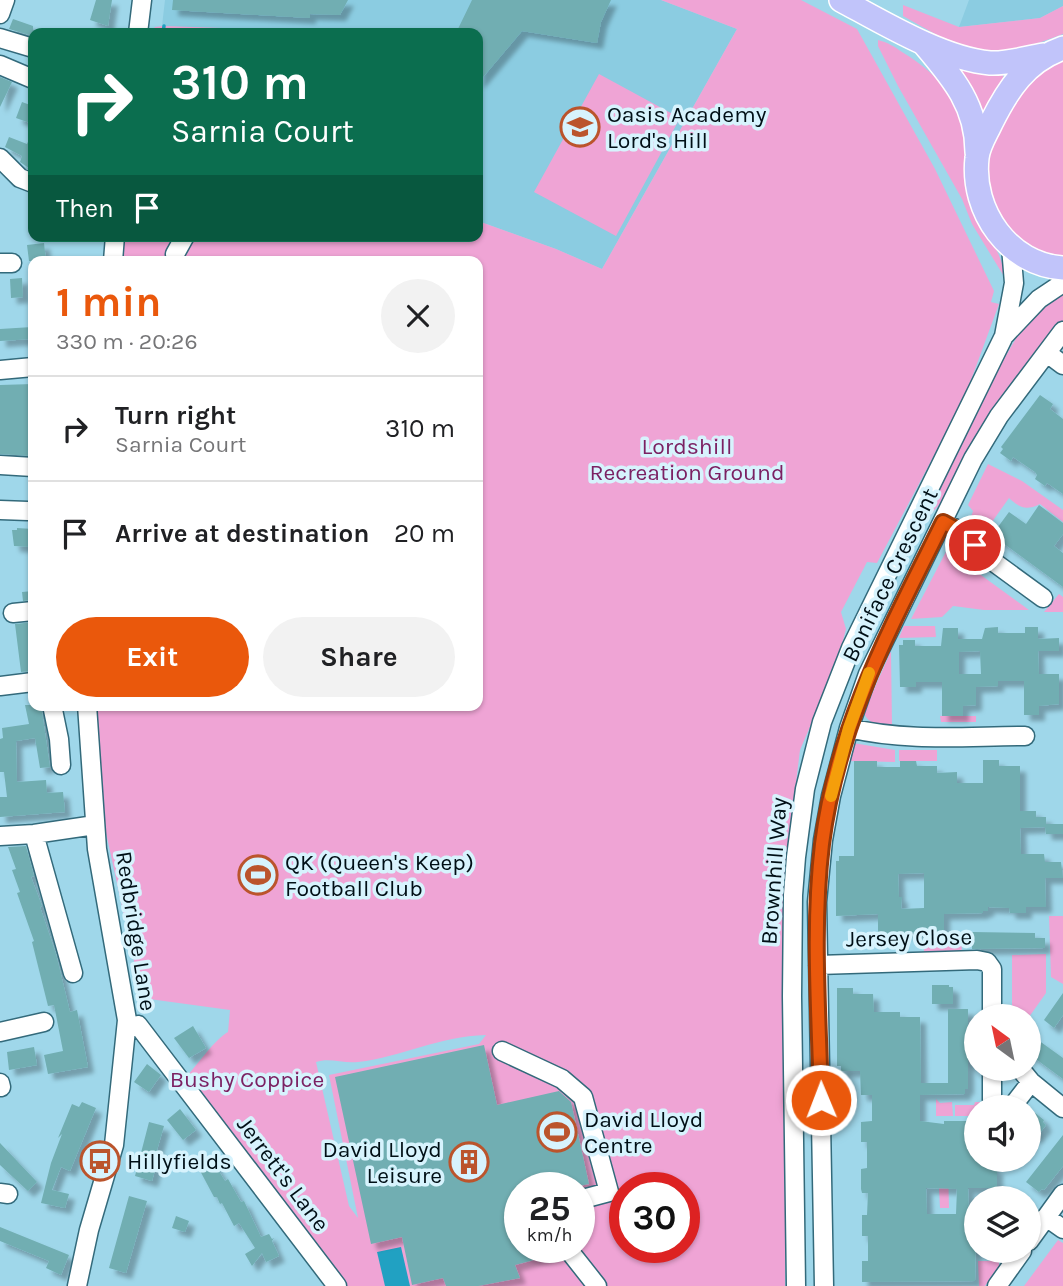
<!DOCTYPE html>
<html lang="en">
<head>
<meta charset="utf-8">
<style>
  body { margin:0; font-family:Karla,sans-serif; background:#f2f2f2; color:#202124; height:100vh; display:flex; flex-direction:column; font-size:26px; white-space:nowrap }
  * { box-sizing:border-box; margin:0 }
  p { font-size:23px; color:#757577 }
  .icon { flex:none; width:38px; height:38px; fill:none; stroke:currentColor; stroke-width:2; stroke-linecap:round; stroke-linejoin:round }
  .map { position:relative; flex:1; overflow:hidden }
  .side { position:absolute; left:28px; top:256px; width:455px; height:455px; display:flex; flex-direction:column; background:#fff; border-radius:14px; box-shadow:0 2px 5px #0004 }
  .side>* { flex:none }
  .guide { position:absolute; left:28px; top:28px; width:455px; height:214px; border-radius:14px; box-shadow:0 2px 5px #0004; background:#0b6e4f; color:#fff; overflow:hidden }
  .needle { width:46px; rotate:327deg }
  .controls { position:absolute; left:964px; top:1004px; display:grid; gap:14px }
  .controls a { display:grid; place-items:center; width:77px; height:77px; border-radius:50%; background:#fff; box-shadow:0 2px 5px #0004; font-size:35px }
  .speed { position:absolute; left:504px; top:1172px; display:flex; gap:14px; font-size:35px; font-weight:700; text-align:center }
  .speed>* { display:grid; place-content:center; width:91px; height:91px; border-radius:50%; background:#fff; box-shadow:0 2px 5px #0004; line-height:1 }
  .speed small { font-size:18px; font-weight:400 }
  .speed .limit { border:10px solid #d22; background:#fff; color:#111 }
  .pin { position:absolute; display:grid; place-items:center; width:60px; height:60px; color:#fff; margin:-30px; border:4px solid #fff; border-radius:50%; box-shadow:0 2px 7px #0007 }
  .me { position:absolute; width:77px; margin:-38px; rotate:359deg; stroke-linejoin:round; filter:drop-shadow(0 0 5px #0008) }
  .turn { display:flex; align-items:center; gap:24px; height:147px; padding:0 28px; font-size:32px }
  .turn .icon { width:91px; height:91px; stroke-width:2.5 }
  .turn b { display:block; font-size:49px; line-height:60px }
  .then { display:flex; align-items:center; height:66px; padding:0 28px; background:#0003; gap:14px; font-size:26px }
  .round { display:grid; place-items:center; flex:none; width:74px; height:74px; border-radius:37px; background:#f2f2f2 }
  .summary { display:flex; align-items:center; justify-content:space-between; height:119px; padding:0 28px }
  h1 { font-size:42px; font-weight:700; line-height:52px; color:#ea580c }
  .cta { display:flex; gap:14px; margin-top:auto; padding:14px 28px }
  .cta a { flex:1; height:80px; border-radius:42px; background:#ea580c; color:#fff; font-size:28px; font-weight:700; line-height:80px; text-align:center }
  .cta a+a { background:#f2f2f2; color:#202124 }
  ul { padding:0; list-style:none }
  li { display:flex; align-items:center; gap:21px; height:105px; padding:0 28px; border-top:2px solid #e0e0e0 }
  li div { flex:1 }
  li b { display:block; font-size:26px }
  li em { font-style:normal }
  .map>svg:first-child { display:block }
  .built { fill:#8bcce1 }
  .green { fill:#efa4d5; fill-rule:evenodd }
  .water { fill:#21a1c2 }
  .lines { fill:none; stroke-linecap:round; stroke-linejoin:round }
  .stream { stroke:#21a1c2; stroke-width:3.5 }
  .building { fill:#71aeb2; fill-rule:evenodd; filter:url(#shadow) }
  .minor-casing { stroke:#336a7b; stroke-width:21 }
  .major-casing { stroke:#fff; stroke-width:26 }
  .minor { stroke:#fff; stroke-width:18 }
  .major { stroke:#c1c4fa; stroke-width:23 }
  .route-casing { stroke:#983908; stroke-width:18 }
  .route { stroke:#ea580c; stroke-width:12 }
  .slow { stroke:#f59e0b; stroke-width:12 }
  .labels { text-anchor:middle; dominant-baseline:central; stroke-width:7; stroke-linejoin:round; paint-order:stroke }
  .poi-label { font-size:23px; fill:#000f16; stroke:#d7f3fd; text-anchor:start }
  .park-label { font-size:23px; fill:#7b2163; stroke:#d7f3fd }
  .street-label { font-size:23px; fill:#000f16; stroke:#d7f3fd }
</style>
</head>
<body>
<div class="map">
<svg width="1063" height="1286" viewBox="0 0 1063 1286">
  <defs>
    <filter id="shadow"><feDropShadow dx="6" dy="6" stdDeviation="2" flood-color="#0004"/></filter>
  </defs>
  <rect width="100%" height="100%" fill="#9fd7ea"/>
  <path class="built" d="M165,0H661L737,29L602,269L556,249L478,221V33H221L222,29L162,26Z
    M969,0H1063V6L1040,18L959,27Z"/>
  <path class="green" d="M661,0H801L857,29L935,169L994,291L991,302L999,304L964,399L877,563L867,562L841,612L846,629L837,664L800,750L784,880L787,921L785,1286H345L187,1076C198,1064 215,1039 228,1032L230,1010L142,998L103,819L93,705H478V261H123L125,236H478V221L556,249L602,269L737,29ZM486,1035L479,1044L329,1075L358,1218L349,1206L316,1062C330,1057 343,1064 358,1062C402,1057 439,1036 486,1035ZM520,1188H579V1248H520ZM625,1188H684V1248H625Z
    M903,5L959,27L1040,18L1063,6V34C1041,42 1017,52 994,54C970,57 924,27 903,16Z
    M162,26H164L222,28L221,33H150L155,27Z
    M878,40C887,42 895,47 902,52C944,77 965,108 968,157C969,172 963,185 969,200C980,227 1002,248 1005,278L972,224L962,199L898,86L878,46Z
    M1063,54V261L1051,259L1008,236L988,200L987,152L1014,94Z
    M955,64L1002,71C1008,87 992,102 984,116L979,112Z
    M599,74L680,118L616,236L534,192Z
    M1063,290V323L950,492L925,521H916L976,406L1028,318Z
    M988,464L1022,481L1063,510V522L1040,504C1026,511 1020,508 1009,498L982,536L962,524L970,520L973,511L968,505Z
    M951,542L965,558L963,562L1029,610H984L953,606L942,617L911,619Z
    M1059,594L1063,597V612H1044Z
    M904,626H935L936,637L899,638Z
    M891,651L892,727C882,725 867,725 864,712Z
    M940,716H976V722H941Z
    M853,743L895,750V762L848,761Z
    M899,750H937V761H899Z
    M1049,916H1063V984L1051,977Z
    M961,939L962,952H924V940Z
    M1046,954V993L1029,1017H1012V955Z
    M936,1099L940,1103L952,1102L953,1116H936Z
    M975,1102H996V1108H976V1116H955V1105H974Z
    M948,1166L949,1208H940L938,1167Z
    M1058,1240L1063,1243V1286H1024Z
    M978,1261H999V1266L985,1286H979Z"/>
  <path class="water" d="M401,1247L410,1286H385L377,1252Z"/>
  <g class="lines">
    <path class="stream" d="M163,33L164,26"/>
  </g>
  <path class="building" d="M96,0H112L108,26L90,20Z
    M173,0H348L340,15L310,14V18L172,10Z
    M472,0H611L601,22L597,43L522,31L478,83V33H456Z
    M13,19L33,26V36L9,29Z
    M0,77L12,82L0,107Z
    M22,102L33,106V124L16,118Z
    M33,131V171L20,162L22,156L5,147L9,137L27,144Z
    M44,243L46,261H29L27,245Z
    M22,278L23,297L11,298L10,279Z
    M32,327V339L0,341V329Z
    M33,384V456L0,454V385Z
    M1040,395L1053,404L1050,409L1063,419V494L1047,483L1045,486L1035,479L1037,475L1035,472L1013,457L1011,461L1000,453L1003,449L1001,447Z
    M1039,505L1063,523V534L1054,546L1063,553V587L992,535L1009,512L1026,524Z
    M17,528L33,529V547L14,546L12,530H17Z
    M33,591V600L23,601L22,592Z
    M33,622V671L21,672L15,624Z
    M998,627V633H1025V627H1038V639L1059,638V651H1038L1039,674H1059V704L1039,706V715H1024V681H998V686L976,687V705L963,706V716H942V682H916V687H900L899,645H903V640H915V646H941L943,628H958V639H982L985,628ZM980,651L981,674H959V652Z
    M25,705H41L50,767L40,768L35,738L16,741L17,782L46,780L47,793L63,792L65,812L0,817V797H7L4,772H0V739L3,738L2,728L29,724Z
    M983,760H999V766H1020V811H1036V817H1046V824H1063V834H1046L1045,827L1020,828L1021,854H1044L1045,862H1061L1063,878H1045L1046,907H1026V913H1010L1009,908L988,907V911H983V913L944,914V938L925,939V933L899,932V938H878V914L836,916V861H839V856H854V761H877V767H900V761H916L917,766H937V773L957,772V783H983ZM924,873V908L901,909L902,897H899L898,874Z
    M26,846L34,876L31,877L42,906L40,907L56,954L70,1012L77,1010L88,1067L48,1074L44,1055L63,1051L54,1005L48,1006L32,942L34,941L17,893L20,892L12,870L16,869L8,847Z
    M972,932L1035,933V938H1045V948L972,949Z
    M932,985H949V987H953V1004H932Z
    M837,988H853V994H873L874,1012H900V1017H920L921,1083H948V1009H968V1089H965V1094L920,1095V1121L944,1124V1121H973V1123H976V1160H992V1168H997V1188H968L969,1214L976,1216L975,1281L862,1282V1261H868V1236H862V1215H867L868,1193H862L861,1189V1169L867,1168V1142H861V1122L872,1121V1095H861L860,1071H841V1066H837ZM926,1188L957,1189L956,1214H927Z
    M1063,993V1015L1054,1028L1044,1020Z
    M193,1026L206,1048L189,1058L174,1038Z
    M1038,1040L1063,1058V1079L1029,1054Z
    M484,1045L497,1105L559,1091L571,1102L589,1184L569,1188H520V1248H556L557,1254L515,1265L520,1278L478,1286H446L443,1278L412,1285L402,1237L371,1244L335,1077Z
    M34,1047L37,1065L9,1070L7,1052Z
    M147,1064L161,1075L149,1092L134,1082Z
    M82,1102L96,1108L70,1171L61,1167L52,1190L69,1194L65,1208L41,1203L51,1163L62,1134L58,1138L72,1104L79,1107Z
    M1029,1108L1044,1120L1043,1122L1046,1125L1036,1138L1029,1133Z
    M180,1109L196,1130L183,1140L167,1120Z
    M149,1122L164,1126L157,1150L160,1151L152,1181L135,1176Z
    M1063,1135V1166L1044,1190L1042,1189L1039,1192L1026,1182Z
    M0,1143L37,1182L28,1191L0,1165Z
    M210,1157L225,1181L228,1179L241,1202L244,1201L261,1237L269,1234L272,1239L274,1238L272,1241L279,1256L266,1262L262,1253L252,1266L245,1254L255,1248L239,1223L234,1226L222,1203L220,1204L217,1197H214L197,1165Z
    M129,1196L147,1201L126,1273L109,1268Z
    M176,1216L189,1221L185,1232L172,1228Z
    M0,1227L69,1255L61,1275L46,1268L49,1261L0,1241Z"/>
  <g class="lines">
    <g class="minor-casing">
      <path id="minor" d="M0,14L5,0
        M138,33L142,0
        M0,38L33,48
        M0,65L33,79
        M0,158L20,178L33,183
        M175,254L185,236
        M113,261L115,236
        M0,263H12
        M1004,336L1039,299L1063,283
        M1047,353L1063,365
        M0,370L33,367
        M0,465L33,467
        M0,510L28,511
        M943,522L965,534L980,552L1043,598
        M13,613L33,611
        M0,686L33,682
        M52,705L59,739L61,765
        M849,728C908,742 966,736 1025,736
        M34,834L73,973
        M0,836L34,834L95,825
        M818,965L977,960L987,962L992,969V1017
        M138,1025L337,1286
        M0,1032L44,1022
        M502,1051L562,1079L583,1097L609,1192L579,1200
        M992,1069V1100
        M1022,1071L1031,1082L1063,1108
        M0,1083L1,1087
        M1011,1108L1031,1082
        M0,1193L8,1194
        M1046,1217L1063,1229
        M1029,1241L1063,1194
        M567,1248L597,1286
        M77,1286L89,1230L114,1145L127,1020L97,849L87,705
        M796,1286L792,996L793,895L796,857L805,789L822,722L851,648L1004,336L1014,283L1011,247
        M824,1286L817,902L823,840L831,796L849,728L868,674L973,459L999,416L1063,331
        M997,1286L1022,1251"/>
    </g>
    <g class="major-casing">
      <path id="major" d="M841,0C882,22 943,59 990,63C1008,64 1026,58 1043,55
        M925,45C953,78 977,106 977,152
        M1063,48C1026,61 1008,89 991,123C986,134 978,146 977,158C971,211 1009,265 1063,268"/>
    </g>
    <use href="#minor" class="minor"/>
    <use href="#major" class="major"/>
  </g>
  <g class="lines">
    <g class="route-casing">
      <path id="route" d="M821,1100C819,1015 812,928 822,844C837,725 891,627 943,522L965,534L975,545"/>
    </g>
    <use href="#route" class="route"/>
    <path class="slow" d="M831,796L849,728L869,673"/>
  </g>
  <defs>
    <g id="school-ring" transform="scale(2.0125)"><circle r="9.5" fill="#d7f3fd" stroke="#bb542c" stroke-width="1.5"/><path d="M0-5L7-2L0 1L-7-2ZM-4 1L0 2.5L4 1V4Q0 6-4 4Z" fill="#bb542c"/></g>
    <g id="stadium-ring" transform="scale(2.0125)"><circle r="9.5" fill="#d7f3fd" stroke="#bb542c" stroke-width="1.5"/><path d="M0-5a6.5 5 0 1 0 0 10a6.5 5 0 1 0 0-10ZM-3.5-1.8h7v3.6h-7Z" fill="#bb542c"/></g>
    <g id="bus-ring" transform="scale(2.0125)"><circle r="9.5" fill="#d7f3fd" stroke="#bb542c" stroke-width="1.5"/><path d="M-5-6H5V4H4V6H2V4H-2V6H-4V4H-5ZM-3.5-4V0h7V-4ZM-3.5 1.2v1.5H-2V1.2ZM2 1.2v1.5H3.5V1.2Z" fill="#bb542c"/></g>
    <g id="building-ring" transform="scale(2.0125)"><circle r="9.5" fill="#d7f3fd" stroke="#bb542c" stroke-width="1.5"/><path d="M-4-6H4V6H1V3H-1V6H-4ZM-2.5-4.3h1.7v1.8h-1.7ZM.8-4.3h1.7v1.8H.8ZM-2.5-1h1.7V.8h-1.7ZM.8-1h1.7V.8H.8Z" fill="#bb542c"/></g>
  </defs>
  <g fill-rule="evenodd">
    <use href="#school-ring" x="580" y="127"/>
    <use href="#stadium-ring" x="258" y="875"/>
    <use href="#stadium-ring" x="557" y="1132"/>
    <use href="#bus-ring" x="100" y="1161"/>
    <use href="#building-ring" x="469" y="1162"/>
  </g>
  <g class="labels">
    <g class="poi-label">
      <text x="607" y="114">Oasis Academy<tspan x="607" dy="26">Lord's Hill</tspan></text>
      <text x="285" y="862">QK (Queen's Keep)<tspan x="285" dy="26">Football Club</tspan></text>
      <text x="584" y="1119">David Lloyd<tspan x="584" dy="26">Centre</tspan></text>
      <text x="442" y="1149" text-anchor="end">David Lloyd<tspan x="442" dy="26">Leisure</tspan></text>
      <text x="127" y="1161">Hillyfields</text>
    </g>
    <g class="park-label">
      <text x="687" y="446">Lordshill<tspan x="687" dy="26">Recreation Ground</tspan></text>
      <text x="247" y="1079">Bushy Coppice</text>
    </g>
    <g class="street-label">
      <text transform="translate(890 575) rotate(-64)">Boniface Crescent</text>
      <text transform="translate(774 871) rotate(-86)">Brownhill Way</text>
      <text transform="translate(136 931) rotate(81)">Redbridge Lane</text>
      <text transform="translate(909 938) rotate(-1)">Jersey Close</text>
      <text transform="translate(283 1174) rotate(53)">Jerrett's Lane</text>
    </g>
  </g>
</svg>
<div class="controls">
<a><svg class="needle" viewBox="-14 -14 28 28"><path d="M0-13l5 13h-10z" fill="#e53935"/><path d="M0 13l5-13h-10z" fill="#757577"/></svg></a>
<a><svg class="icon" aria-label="sound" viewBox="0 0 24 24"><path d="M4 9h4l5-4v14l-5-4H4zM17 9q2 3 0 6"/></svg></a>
<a><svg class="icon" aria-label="layers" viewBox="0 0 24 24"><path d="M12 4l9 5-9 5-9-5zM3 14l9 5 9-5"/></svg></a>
</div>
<div class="speed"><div>25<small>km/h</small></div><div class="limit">30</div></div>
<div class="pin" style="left:975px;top:545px;background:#d93025"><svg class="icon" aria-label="arrive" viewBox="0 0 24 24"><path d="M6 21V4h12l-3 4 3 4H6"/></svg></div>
<svg class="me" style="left:821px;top:1100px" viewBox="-20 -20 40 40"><circle r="17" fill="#ea580c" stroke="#fff" stroke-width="3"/><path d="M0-11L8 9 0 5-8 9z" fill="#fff"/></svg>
<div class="guide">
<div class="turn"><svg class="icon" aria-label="right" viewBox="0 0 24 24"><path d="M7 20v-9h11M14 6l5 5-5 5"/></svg><div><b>310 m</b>Sarnia Court</div></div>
<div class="then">Then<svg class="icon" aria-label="arrive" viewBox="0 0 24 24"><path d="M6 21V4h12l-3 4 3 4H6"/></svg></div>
</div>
<section class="side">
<div class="summary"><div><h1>1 min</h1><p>330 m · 20:26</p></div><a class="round"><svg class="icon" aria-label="close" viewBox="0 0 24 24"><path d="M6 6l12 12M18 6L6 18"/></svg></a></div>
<ul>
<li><svg class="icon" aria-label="right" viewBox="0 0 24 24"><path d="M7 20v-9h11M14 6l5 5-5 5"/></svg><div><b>Turn right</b><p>Sarnia Court</p></div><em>310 m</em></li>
<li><svg class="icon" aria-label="arrive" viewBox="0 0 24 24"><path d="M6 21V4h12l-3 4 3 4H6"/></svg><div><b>Arrive at destination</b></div><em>20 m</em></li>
</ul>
<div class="cta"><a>Exit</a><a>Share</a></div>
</section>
</div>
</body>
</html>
